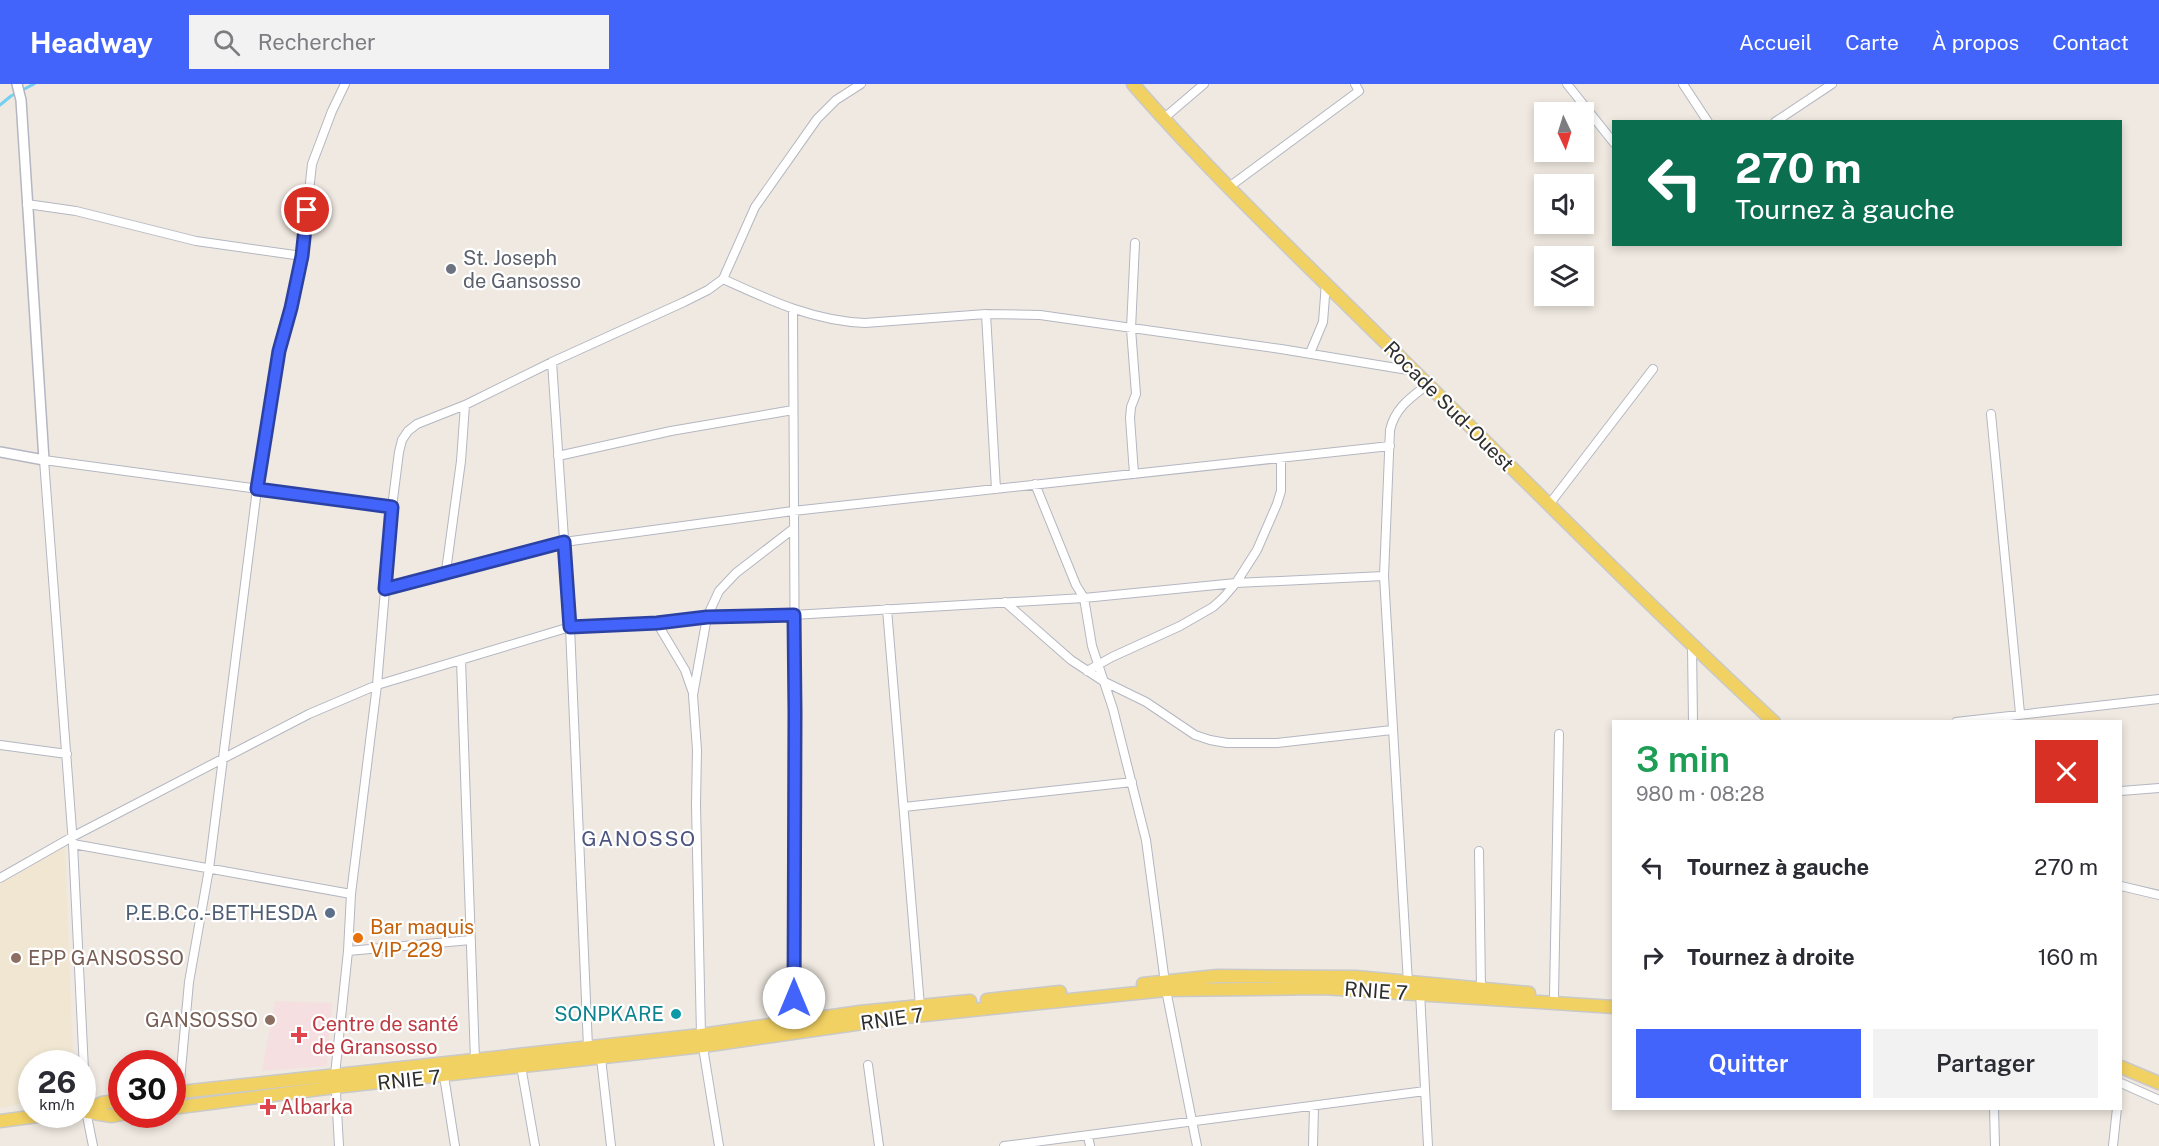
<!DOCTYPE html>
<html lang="fr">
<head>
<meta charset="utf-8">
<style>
  body { margin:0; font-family:"Public Sans",sans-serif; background:#f2f2f3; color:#2b2b33; height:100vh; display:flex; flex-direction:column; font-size:22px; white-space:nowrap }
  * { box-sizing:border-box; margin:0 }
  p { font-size:20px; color:#7c7c81 }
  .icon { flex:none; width:33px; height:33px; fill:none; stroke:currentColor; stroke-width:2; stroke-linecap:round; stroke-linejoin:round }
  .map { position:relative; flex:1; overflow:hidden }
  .details { position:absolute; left:1612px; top:636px; width:510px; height:390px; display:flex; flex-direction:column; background:#fff; border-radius:0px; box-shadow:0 3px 9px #0003 }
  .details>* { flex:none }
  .banner { position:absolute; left:1612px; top:36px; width:510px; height:126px; border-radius:0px; box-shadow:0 3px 9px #0003; background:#0b6e4f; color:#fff; overflow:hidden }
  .needle { width:39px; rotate:176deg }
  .tools { position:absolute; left:1534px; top:18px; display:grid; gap:12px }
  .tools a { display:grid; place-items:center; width:60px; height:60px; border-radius:0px; background:#fff; box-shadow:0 3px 9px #0003; font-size:30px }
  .speed { position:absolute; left:18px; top:966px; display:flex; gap:12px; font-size:30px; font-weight:700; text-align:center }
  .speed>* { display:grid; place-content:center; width:78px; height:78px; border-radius:50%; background:#fff; box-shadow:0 3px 9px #0003; line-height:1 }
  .speed small { font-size:15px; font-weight:400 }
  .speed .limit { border:9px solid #d22; background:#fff; color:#111 }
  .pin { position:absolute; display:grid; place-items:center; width:51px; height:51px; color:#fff; margin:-26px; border:3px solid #fff; border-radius:50%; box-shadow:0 2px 6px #0007 }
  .me { position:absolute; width:66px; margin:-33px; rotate:0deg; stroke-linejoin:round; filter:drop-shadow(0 0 4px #0008) }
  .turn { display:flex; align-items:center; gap:21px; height:126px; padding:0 24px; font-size:27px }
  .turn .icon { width:78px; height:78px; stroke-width:2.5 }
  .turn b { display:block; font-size:42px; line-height:51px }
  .round { display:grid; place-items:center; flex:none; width:63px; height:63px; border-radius:0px; background:#f2f2f3 }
  .overview { display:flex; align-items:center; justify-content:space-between; height:102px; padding:0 24px }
  h1 { font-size:36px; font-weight:600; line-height:45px; color:#1e9e55 }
  .cta { display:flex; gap:12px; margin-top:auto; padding:12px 24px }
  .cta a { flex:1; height:69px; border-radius:0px; background:#4264fb; color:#fff; font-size:24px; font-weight:600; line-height:69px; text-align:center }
  .cta a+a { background:#f2f2f3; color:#2b2b33 }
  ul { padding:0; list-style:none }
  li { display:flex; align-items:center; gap:18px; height:90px; padding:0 24px }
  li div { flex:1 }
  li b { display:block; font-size:22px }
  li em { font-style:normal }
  header { display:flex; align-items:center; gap:36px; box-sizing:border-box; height:84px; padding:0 30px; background:#4264fb; color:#fff }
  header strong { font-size:28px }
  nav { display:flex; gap:33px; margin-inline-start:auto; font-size:21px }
  .search { width:420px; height:54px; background:#f2f2f3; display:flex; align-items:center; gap:15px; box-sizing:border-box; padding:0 21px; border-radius:0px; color:#7c7c81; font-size:22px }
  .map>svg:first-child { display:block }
  .education { fill:#f0e6d1 }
  .medical { fill:#f5dfe0 }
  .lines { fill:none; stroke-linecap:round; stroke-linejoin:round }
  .stream { stroke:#75cff0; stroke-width:3 }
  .minor-casing { stroke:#b4b7c1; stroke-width:10 }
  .tertiary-casing { stroke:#b4b7c1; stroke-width:12 }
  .primary-casing { stroke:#c9c9c9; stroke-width:15 }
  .minor { stroke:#fff; stroke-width:8 }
  .tertiary { stroke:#fff; stroke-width:9 }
  .primary { stroke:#f2d163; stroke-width:12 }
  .route-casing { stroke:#2b41a3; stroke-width:15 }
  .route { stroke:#4264fb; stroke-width:10 }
  .worship-dot { fill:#6b7280; stroke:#fff; stroke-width:2 }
  .service-dot { fill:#5c6f8a; stroke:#fff; stroke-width:2 }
  .food-dot { fill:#e8710a; stroke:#fff; stroke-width:2 }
  .education-dot { fill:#8d6e63; stroke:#fff; stroke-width:2 }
  .culture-dot { fill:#0f9aa8; stroke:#fff; stroke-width:2 }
  .health-dot { fill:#e0444e; stroke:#fff; stroke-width:2 }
  .labels { text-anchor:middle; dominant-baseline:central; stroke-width:4.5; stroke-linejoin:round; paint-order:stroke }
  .worship-label { font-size:20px; fill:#5b616d; stroke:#fff; text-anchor:start }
  .street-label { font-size:20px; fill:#2e2e2e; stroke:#fff }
  .service-label { font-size:20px; fill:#4e5e75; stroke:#fff; text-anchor:end }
  .food-label { font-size:20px; fill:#c56008; stroke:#fff; text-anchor:start }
  .education-label { font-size:20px; fill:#785e54; stroke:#fff; text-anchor:start }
  .culture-label { font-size:20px; fill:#0d838f; stroke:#fff; text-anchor:end }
  .health-label { font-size:20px; fill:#be3a42; stroke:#fff; text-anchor:start }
  .neighbourhood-label { font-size:21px; letter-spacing:1.5px; fill:#4d5680; stroke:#fff }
</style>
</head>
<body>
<header>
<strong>Headway</strong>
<div class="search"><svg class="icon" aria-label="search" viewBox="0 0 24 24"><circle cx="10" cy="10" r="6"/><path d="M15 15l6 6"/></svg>Rechercher</div>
<nav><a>Accueil</a><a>Carte</a><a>À propos</a><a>Contact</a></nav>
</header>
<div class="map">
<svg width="2159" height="1062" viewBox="0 0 2159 1062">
  <rect width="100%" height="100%" fill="#efe9e1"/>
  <path class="education" d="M65,763L73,979L32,980L31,1018L0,1024V800Z"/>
  <path class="medical" d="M275,917L332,919L327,982L262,987Z"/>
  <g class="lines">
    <path class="stream" d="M0,21L11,12L34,0"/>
    <g class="minor-casing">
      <path id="minor" d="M1567,0L1614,59
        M1683,0L1708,38
        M1163,35L1204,0
        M1775,38L1832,0
        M1229,103L1359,7L1355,0
        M27,120L76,127L196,157L302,172
        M723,195C769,216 813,237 865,239L986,230L1040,231L1281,265L1414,287
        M793,226L795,629L794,938
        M986,230L996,405
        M1310,269L1323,238L1326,199
        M552,278L570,543L588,963
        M1991,330L2020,629
        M558,372L671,347L793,326
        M1134,390L1130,334L1131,323L1136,310L1131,245L1135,159
        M1035,400L1076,501L1084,514L1092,562L1113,625L1146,756L1166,906L1197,1062
        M1548,422L1653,285
        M446,487L461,377L465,321
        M385,505L564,458L793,427L1390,362
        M1005,518L1071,576L1103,597L1146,618L1195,651L1210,656L1227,659H1277L1392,646
        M887,525L920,922
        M657,539L685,586L693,609
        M1692,562L1693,638
        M461,576L475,976
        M1087,587L1112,573L1180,542L1213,523L1223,514L1236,499L1257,466L1277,420L1281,407V375
        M1956,638L2159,615
        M0,661L67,670
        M2121,707L2159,704
        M904,723L1132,698
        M73,760L351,810
        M1479,767L1481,905
        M0,794L72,753L309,630L377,601L570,543L657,539L707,533L793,531L1084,514L1236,499L1384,492
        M2121,802L2159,811
        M348,867L471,856
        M1408,899L1384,492L1390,346C1395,324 1410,314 1427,301
        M1420,908L1428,1062
        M1554,912L1559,650
        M601,974L611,1062
        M868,981L879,1062
        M521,982L535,1062
        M444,992L455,1062
        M2121,999L2159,1016
        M179,1008L189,898L209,785L257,405L279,267L291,224L302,172L312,80L332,27L345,0
        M1994,1024L1995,1062
        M1088,1052L1090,1062
        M93,1062L86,1027L73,760L44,376L392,423
        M339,1062L335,991L348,867L351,810L377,601L392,423L399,368L402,356L408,347L417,340L465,321L552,278L684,218L708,206L723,195L755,123L817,35L836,16L861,0
        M719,1062L701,951L696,721L697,666L693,611L707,533L719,507L736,489L793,445
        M1004,1062L1425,1007
        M1313,1062L1314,1022
        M2113,1062L2117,1024"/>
    </g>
    <g class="tertiary-casing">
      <path id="tertiary" d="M0,368L44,376L21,16L17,0"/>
    </g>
    <g class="primary-casing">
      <path id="primary" d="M1133,0C1218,98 1314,187 1406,279C1528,399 1648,521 1774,638
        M1143,900L1217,892L1356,893L1529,909
        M987,916L1060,908
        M2121,983L2159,999
        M172,1009L701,951L860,928L970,917
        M172,1024L335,1003L703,962L905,933L1166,906L1324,904L1614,923
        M82,1027L112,1032L122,1030
        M86,1027L102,1019L122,1016
        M0,1037L53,1030"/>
    </g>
    <use href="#minor" class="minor"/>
    <use href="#tertiary" class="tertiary"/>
    <use href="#primary" class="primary"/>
  </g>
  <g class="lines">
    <g class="route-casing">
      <path id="route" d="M307,126L302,172L291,224L279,267L257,405L392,423L385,505L564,458L570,543L657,539L707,533L794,531L795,629L794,914"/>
    </g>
    <use href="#route" class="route"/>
  </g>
  <circle class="worship-dot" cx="451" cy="185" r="6"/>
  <circle class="service-dot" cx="330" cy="829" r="6"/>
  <circle class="food-dot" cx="358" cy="854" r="6"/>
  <g class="education-dot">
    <circle cx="16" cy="874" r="6"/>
    <circle cx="270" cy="936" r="6"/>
  </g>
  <circle class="culture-dot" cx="676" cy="930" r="6"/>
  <g class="health-dot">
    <path d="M296 942h6v6h6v6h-6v6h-6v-6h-6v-6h6z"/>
    <path d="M265 1014h6v6h6v6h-6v6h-6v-6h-6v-6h6z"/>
  </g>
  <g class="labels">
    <g class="worship-label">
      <text x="463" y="174">St. Joseph<tspan x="463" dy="23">de Gansosso</tspan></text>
    </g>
    <g class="street-label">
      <text transform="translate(1449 322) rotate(45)">Rocade Sud-Ouest</text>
      <text transform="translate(1376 907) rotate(4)">RNIE 7</text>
      <text transform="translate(892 935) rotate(-8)">RNIE 7</text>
      <text transform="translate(409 996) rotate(-6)">RNIE 7</text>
    </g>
    <g class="service-label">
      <text x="318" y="829">P.E.B.Co.-BETHESDA</text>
    </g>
    <g class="food-label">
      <text x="370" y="843">Bar maquis<tspan x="370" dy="23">VIP 229</tspan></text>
    </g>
    <g class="education-label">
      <text x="28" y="874">EPP GANSOSSO</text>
      <text x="258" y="936" text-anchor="end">GANSOSSO</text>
    </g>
    <g class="culture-label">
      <text x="664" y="930">SONPKARE</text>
    </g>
    <g class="health-label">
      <text x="312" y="940">Centre de santé<tspan x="312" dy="23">de Gransosso</tspan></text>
      <text x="280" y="1023">Albarka</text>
    </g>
    <g class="neighbourhood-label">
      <text x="639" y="754">GANOSSO</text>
    </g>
  </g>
</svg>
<div class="tools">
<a><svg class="needle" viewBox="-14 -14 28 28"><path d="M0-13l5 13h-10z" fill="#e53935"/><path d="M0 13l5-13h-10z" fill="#7c7c81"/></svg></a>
<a><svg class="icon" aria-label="sound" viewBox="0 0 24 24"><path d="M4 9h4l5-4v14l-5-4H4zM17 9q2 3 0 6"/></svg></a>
<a><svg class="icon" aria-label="layers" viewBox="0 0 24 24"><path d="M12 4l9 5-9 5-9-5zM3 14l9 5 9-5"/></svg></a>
</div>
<div class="speed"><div>26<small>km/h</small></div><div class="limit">30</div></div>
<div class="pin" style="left:307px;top:126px;background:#d93025"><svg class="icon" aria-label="arrive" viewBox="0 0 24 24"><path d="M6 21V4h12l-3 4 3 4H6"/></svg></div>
<svg class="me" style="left:794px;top:914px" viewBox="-20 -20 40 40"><circle r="19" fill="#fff"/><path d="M0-13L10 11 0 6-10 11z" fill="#4264fb"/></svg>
<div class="banner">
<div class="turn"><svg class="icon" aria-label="left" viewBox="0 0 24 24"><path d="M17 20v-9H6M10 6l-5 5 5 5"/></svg><div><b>270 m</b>Tournez à gauche</div></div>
</div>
<section class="details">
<div class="overview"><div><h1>3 min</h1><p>980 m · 08:28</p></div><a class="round" style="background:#d93025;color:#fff"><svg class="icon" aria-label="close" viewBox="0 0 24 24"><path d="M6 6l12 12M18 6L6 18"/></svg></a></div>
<ul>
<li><svg class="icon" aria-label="left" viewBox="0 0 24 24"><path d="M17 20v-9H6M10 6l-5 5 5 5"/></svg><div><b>Tournez à gauche</b></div><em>270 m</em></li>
<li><svg class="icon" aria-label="right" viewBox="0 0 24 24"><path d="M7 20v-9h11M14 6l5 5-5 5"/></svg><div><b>Tournez à droite</b></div><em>160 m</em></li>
</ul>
<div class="cta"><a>Quitter</a><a>Partager</a></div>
</section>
</div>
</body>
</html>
